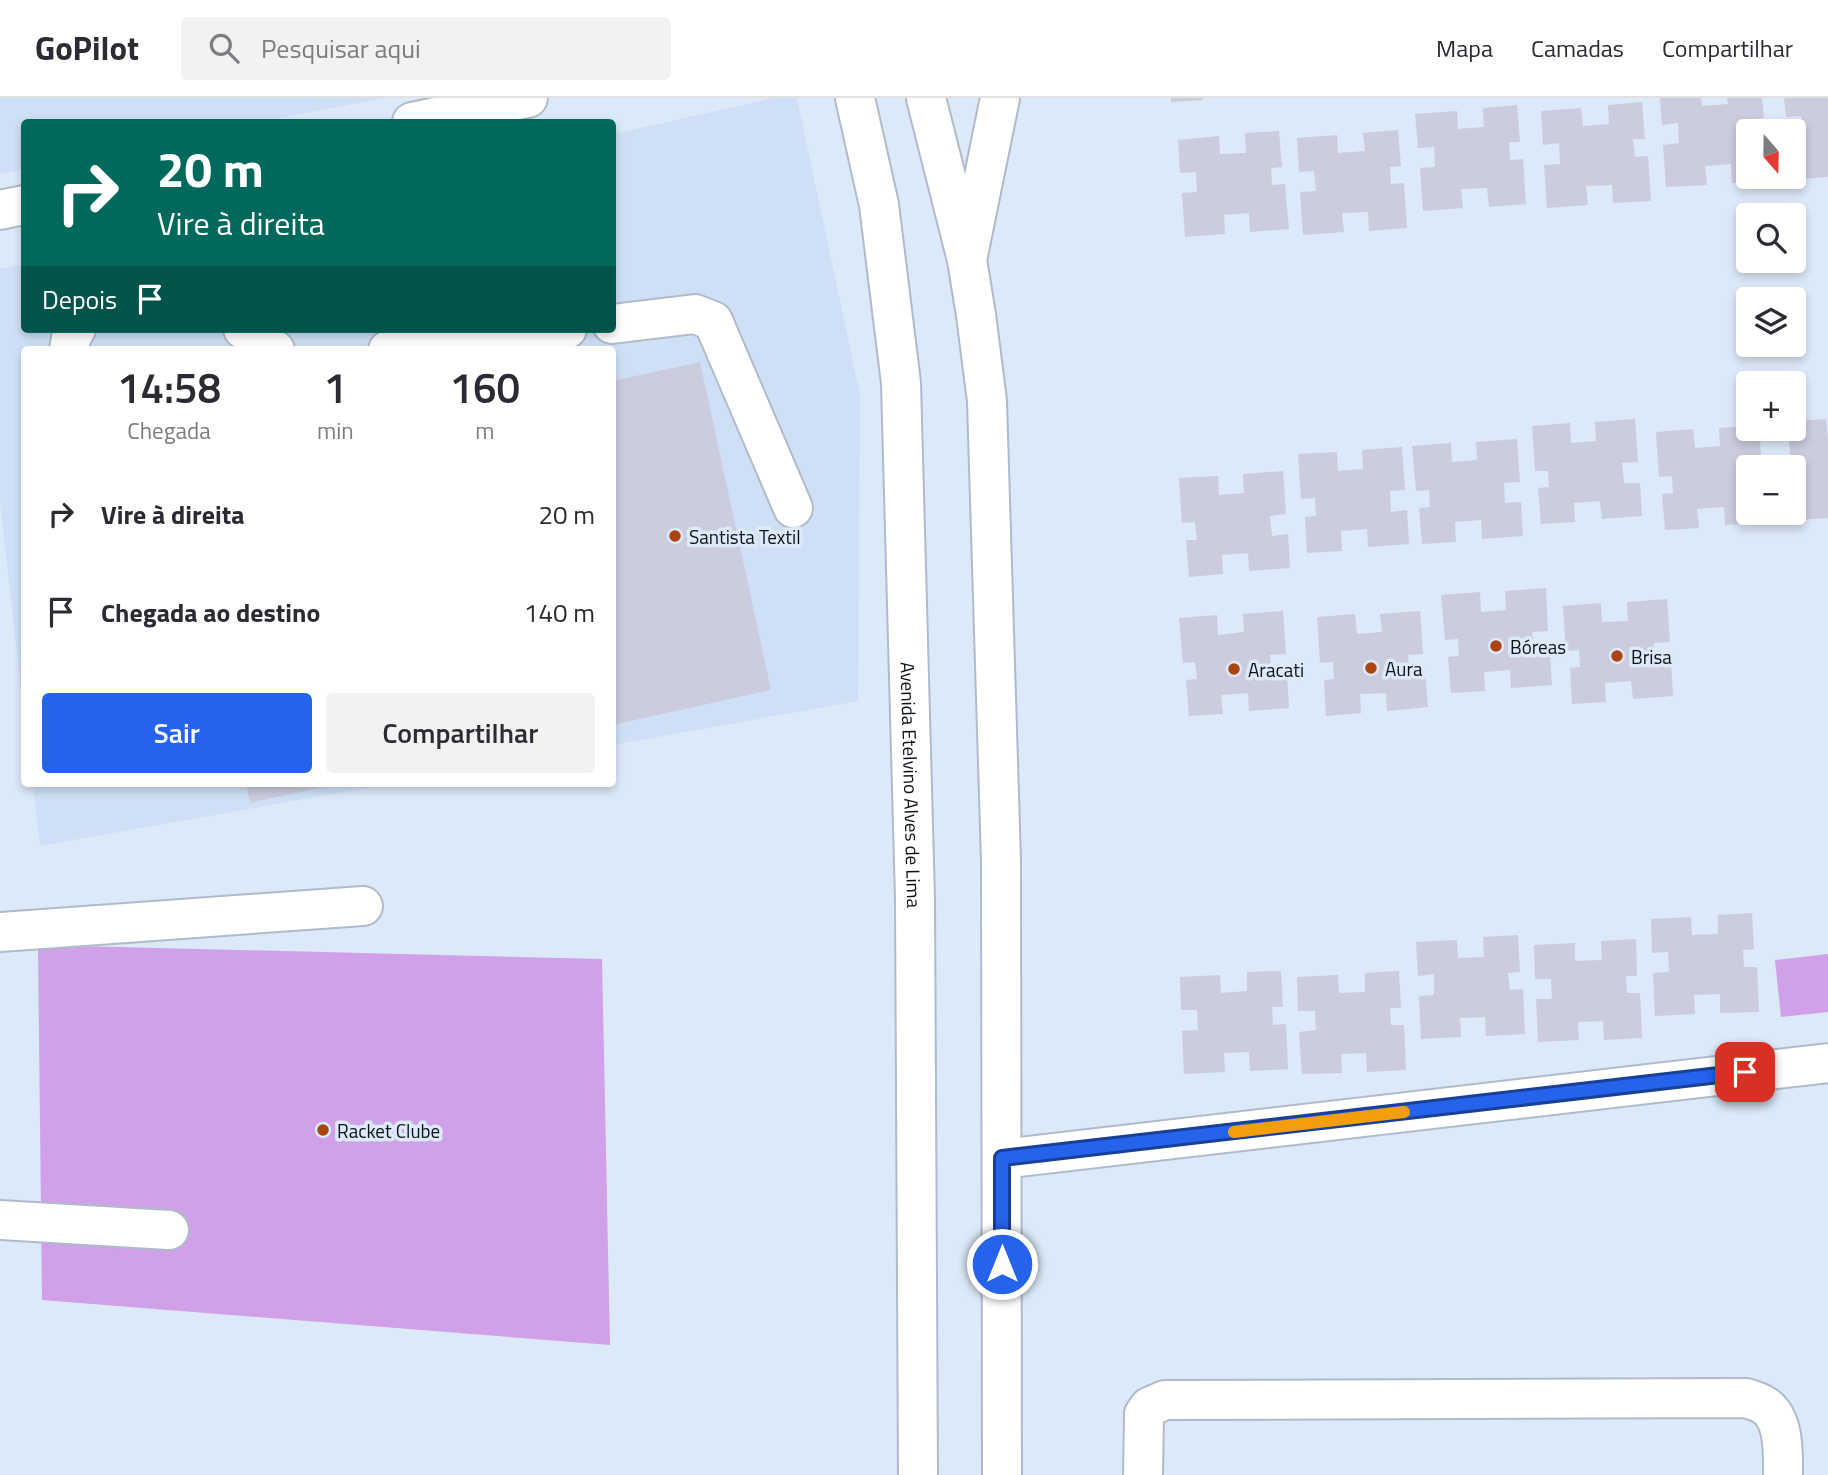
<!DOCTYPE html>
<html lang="pt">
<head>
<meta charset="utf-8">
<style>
  body { margin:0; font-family:"Titillium Web",sans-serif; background:#f2f2f3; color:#2b2b33; height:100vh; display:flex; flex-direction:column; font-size:26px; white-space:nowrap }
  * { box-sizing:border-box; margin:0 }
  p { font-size:23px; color:#7c7c81 }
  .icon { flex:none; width:38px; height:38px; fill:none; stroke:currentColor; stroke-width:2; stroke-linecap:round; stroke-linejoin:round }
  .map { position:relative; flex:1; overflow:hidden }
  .sheet { position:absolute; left:21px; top:248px; width:595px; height:441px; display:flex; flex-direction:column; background:#fff; border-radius:7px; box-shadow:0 4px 10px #0003 }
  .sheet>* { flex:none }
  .banner { position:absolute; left:21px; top:21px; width:595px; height:214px; border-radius:7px; box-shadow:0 4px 10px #0003; background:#00695c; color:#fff; overflow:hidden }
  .needle { width:46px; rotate:160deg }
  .tools { position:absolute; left:1736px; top:21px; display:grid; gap:14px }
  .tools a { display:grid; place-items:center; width:70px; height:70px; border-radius:7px; background:#fff; box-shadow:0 4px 10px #0003; font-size:35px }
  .pin { position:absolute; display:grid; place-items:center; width:60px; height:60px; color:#fff; margin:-30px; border-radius:14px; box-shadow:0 4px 10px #0006 }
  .me { position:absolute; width:77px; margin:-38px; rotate:0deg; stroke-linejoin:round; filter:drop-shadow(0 0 5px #0008) }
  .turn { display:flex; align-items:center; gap:24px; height:147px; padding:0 21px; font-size:32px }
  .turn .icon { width:91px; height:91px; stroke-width:2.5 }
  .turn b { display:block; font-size:49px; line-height:60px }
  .then { display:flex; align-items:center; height:66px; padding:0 21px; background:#0003; gap:14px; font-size:26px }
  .eta { display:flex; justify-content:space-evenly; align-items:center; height:119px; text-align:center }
  .eta b { font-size:42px; font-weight:600; line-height:49px }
  .button { display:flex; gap:14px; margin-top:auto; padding:14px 21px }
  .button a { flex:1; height:80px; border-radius:7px; background:#2563eb; color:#fff; font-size:28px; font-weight:600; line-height:80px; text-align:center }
  .button a+a { background:#f2f2f3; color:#2b2b33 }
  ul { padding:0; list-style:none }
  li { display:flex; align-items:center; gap:21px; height:98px; padding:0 21px }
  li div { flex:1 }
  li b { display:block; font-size:26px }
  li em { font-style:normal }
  header { display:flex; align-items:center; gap:42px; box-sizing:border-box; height:98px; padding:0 35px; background:#fff; border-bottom:2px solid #e1e1e2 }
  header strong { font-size:33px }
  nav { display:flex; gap:38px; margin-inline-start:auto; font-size:24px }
  .search { width:490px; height:63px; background:#f2f2f3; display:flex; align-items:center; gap:18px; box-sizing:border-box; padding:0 24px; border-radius:7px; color:#7c7c81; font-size:26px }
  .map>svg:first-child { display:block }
  .built { fill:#cfe0f6 }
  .green { fill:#d0a0e9 }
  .building { fill:#cbccde }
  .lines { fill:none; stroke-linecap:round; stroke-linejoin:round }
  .minor-casing { stroke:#afbbca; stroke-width:42 }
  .major-casing { stroke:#afbbca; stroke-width:42 }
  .minor { stroke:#fff; stroke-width:38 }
  .major { stroke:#fff; stroke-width:38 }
  .route-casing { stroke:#184099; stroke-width:18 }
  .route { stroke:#2563eb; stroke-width:12 }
  .slow { stroke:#f59e0b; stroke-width:12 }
  .poi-dot { fill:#a84511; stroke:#dce9f8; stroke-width:2.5 }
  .labels { text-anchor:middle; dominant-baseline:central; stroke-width:7; stroke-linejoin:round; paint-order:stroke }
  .poi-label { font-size:19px; fill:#0d1217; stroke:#dce9f8; text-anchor:start }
  .street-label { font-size:19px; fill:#0d1217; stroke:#dce9f8 }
</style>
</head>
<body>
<header>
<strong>GoPilot</strong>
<div class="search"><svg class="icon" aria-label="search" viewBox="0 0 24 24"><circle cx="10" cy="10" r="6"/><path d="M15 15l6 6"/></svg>Pesquisar aqui</div>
<nav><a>Mapa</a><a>Camadas</a><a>Compartilhar</a></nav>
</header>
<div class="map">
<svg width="1828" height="1377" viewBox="0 0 1828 1377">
  <rect width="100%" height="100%" fill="#dce9f8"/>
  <path class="built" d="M0,0H383L260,24H24V71L0,76Z
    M774,0H797L860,297L858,603L613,647L612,252H24V617L0,404V171L24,166V231H612L613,36Z
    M33,686H390L40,748Z"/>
  <path class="green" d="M38,847L602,861L610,1247L42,1202Z
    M1828,856V914L1781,919L1775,862Z"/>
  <path class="building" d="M1171,0H1203V2L1171,4Z
    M1660,0H1701L1702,8L1728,6L1727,0H1762L1764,20L1753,21L1754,33H1748V79H1770V82L1732,85L1731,66L1705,68L1707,87L1666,89L1663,47L1679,45L1678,25L1662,27Z
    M1784,0H1828V79L1790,82V79H1794V38H1803L1801,18L1786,19Z
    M1642,4L1645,41H1633L1635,59L1648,58L1651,103L1613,105L1612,87L1586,88L1588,107L1547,110L1544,67L1560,66L1559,45L1543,47L1541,13L1581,10L1583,28L1609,26L1608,7Z
    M1517,7L1520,44H1509L1510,62L1523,61L1526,106L1489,109L1487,90L1461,91L1463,110L1423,113L1420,70L1435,69L1434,49L1418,50L1415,16L1457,13L1458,31L1484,29L1483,10Z
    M1398,32L1401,68L1390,69L1391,86L1404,85L1407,130L1369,133L1368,114L1342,115L1344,134L1303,137L1300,94L1316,93L1314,73L1299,74L1297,40L1337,37L1338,55L1365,53L1363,35Z
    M1279,33L1282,69L1271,70L1272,87L1285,86L1289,131L1250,134L1249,115L1224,117L1225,136L1185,139L1182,95L1197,94L1196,74L1180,75L1178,42L1219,38L1220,56L1246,55L1245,35Z
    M700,264L771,592L612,627V283Z
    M1635,321L1638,364L1622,365L1624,385H1640L1642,418L1602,421L1600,403L1574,405L1575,424L1541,426L1538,390L1549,389L1548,373H1535L1532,328L1570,325L1571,345L1596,343L1595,324Z
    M1826,321L1828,340V420L1797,422L1794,386L1805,385L1804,368L1791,369L1788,331H1794V323Z
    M1748,328V331H1759L1762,369H1748L1746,371L1748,415H1765L1766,424L1725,427L1724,409L1697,411L1699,430L1665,432L1662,396L1673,395L1672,378L1659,379L1656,334L1693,331L1695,350L1720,348L1719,330Z
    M1517,341L1520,384L1504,385L1505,405L1521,404L1523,438L1482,441L1481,422L1455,424L1456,444L1422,446L1419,410L1430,409L1429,392L1416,393L1412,348L1451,345L1452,364L1477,362L1476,344Z
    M1402,349L1405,392L1390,393L1391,414L1407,412L1409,446L1368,449L1367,431L1341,433L1342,453L1307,455L1305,419L1316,418L1315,400L1301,401L1298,356L1337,354L1338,373L1363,371L1362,352Z
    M1283,373L1286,416L1270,418L1272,438L1288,436L1290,470L1249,473L1248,455L1222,457L1223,476L1189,479L1186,442H1197L1195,424L1182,425L1179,380L1218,378L1219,397L1244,395L1243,376Z
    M1546,490L1548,533L1532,534L1534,554L1550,553L1552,587L1511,590L1510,572L1484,574L1485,593L1451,595L1448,559L1459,558L1458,541L1445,542L1441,497L1480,494L1481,514L1506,512L1505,493Z
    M1667,501L1670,544L1654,545L1655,565L1671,564L1673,598L1633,601L1631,583L1605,585L1606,604L1572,606L1570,570L1580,569L1579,552L1566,553L1563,508L1601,505L1602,524L1628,523L1627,504Z
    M1283,513L1286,556L1270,557L1272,577L1287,576L1289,610L1249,613L1248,595L1221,597L1223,616L1189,618L1186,582L1197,581L1195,564L1183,565L1179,520L1217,517L1218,537L1244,534L1243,516Z
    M1420,513L1423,556L1408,557L1410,577L1425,576L1428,609L1387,613L1386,595L1360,596L1361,615L1326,618L1324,582L1334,581L1333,564L1320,565L1317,519L1355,516L1357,536L1382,534L1380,516Z
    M246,686H332V687L250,705Z
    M1752,815L1754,851L1743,852L1744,869H1757L1759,914L1720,915V896L1694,897L1695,916L1655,918L1653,875L1669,874L1668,854L1652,855L1651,821L1691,819L1692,837L1718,836V817Z
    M1518,837L1520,874L1508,875L1510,892L1523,891L1525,936L1486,938L1485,919L1460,920L1461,939L1421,941L1419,898L1434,897V876L1418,878L1416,844L1457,842L1458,860L1484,859L1483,839Z
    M1636,841L1637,878H1626L1627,895H1640L1642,940L1604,942L1603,923L1578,924L1579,942L1538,944L1536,901H1552L1551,881H1535L1534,847L1575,845V863L1602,862L1601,843Z
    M1281,873L1283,909H1272L1273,927L1286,926L1288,971L1250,973L1249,954L1224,955L1225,974L1184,976L1182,933L1198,932L1197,912H1181L1180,879L1220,877L1221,895L1247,893V874Z
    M1399,873L1401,910H1390L1391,927H1404L1406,972L1367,974L1366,955L1341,956L1342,975L1302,976L1299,934L1316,932L1315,913H1298L1297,879L1338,877L1339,895L1365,894V875Z"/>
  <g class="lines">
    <g class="minor-casing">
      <path id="minor" d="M412,24L528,0
        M0,112L24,107
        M967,162L1000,0
        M612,226L695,216L713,223L793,410
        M243,231L275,252
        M69,252L71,240L76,231
        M388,252L567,231
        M0,834L363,808
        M1002,1061L1828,965
        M0,1122L169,1132
        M1143,1377L1144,1316L1149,1309L1165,1302L1746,1300C1751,1302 1757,1303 1762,1306C1785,1318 1783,1355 1783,1377"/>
    </g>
    <g class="major-casing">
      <g id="major">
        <path id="s1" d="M855,0L879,107L901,285L915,801L918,1377"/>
        <path d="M926,0L967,162L976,217L987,303L1001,763L1002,1377"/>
      </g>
    </g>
    <use href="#minor" class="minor"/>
    <use href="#major" class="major"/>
  </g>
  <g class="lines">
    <g class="route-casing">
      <path id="route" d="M1002,1166V1060L1745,974"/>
    </g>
    <use href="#route" class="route"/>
    <path class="slow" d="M1234,1034L1404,1014"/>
  </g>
  <g class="poi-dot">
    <circle cx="675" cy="438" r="7"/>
    <circle cx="1496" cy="548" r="7"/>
    <circle cx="1617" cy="558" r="7"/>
    <circle cx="1371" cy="570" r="7"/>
    <circle cx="1234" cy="571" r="7"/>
    <circle cx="323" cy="1032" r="7"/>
  </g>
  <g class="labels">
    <g class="poi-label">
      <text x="689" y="438">Santista Textil</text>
      <text x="1510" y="548">Bóreas</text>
      <text x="1631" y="558">Brisa</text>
      <text x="1385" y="570">Aura</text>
      <text x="1248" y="571">Aracati</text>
      <text x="337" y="1032">Racket Clube</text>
    </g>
    <g class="street-label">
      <text stroke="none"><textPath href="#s1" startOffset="691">Avenida Etelvino Alves de Lima</textPath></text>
    </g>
  </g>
</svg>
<div class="tools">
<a><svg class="needle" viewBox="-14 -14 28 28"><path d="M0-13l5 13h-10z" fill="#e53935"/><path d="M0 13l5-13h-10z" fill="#7c7c81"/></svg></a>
<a><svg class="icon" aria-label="search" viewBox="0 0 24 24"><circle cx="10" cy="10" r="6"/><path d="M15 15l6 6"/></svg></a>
<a><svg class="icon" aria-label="layers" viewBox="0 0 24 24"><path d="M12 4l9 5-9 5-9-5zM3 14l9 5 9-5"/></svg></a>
<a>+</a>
<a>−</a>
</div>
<div class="pin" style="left:1745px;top:974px;background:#d93025"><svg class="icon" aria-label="arrive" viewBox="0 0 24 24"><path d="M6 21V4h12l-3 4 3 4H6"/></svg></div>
<svg class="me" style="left:1002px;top:1166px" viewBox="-20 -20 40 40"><circle r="17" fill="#2563eb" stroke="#fff" stroke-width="3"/><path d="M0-11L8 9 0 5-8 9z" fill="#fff"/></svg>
<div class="banner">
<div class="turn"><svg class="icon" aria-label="right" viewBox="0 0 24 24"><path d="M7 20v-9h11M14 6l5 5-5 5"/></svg><div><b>20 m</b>Vire à direita</div></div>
<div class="then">Depois<svg class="icon" aria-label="arrive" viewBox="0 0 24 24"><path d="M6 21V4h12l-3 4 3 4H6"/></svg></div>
</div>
<section class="sheet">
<div class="eta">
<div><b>14:58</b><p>Chegada</p></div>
<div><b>1</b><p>min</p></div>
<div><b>160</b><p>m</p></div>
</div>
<ul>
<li><svg class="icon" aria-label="right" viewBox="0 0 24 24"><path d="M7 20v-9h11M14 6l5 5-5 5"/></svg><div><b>Vire à direita</b></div><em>20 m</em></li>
<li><svg class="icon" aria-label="arrive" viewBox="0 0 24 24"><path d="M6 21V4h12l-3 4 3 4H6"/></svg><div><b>Chegada ao destino</b></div><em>140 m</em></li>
</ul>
<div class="button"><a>Sair</a><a>Compartilhar</a></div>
</section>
</div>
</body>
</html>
